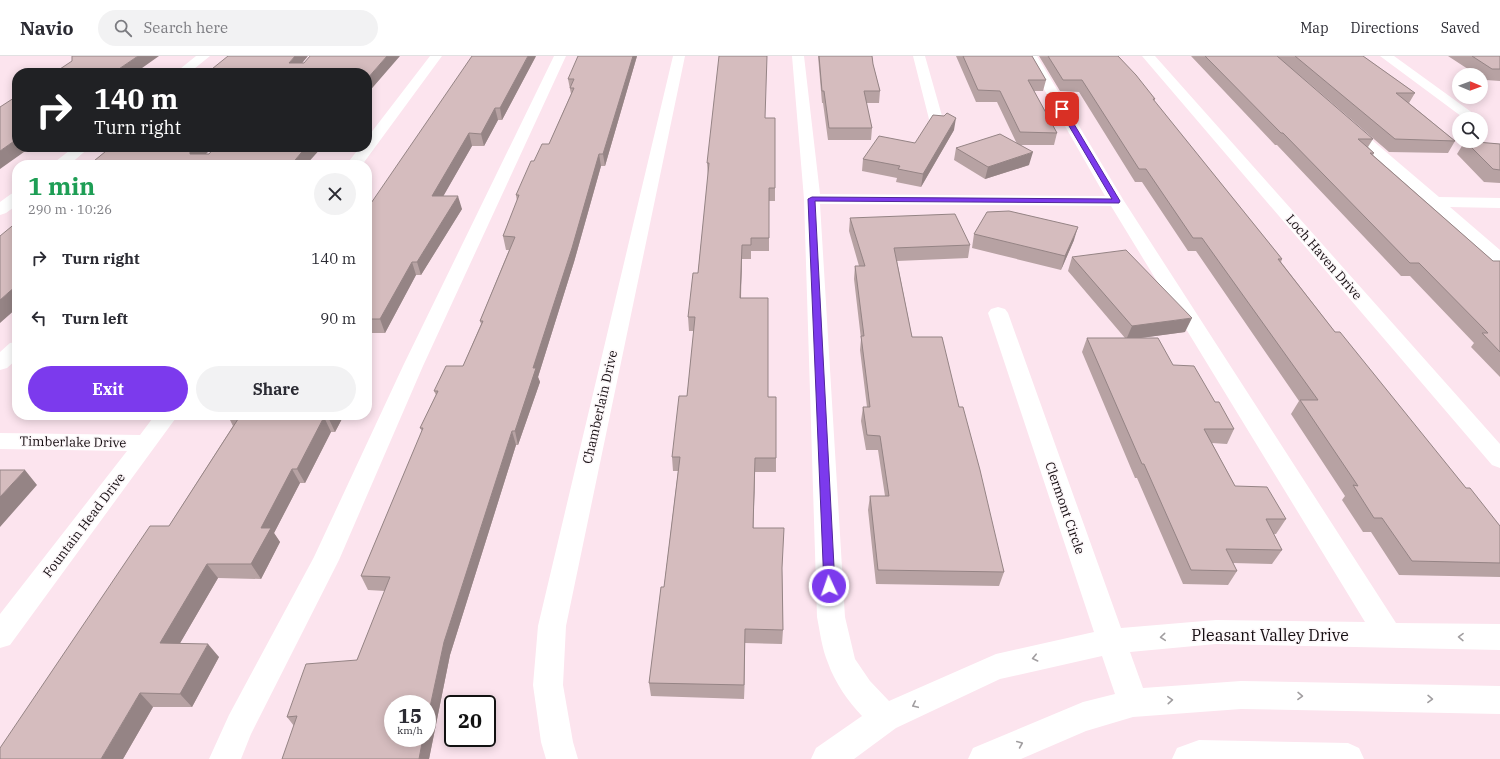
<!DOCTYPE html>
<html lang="en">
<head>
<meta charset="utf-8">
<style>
  body { margin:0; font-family:"IBM Plex Serif",serif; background:#f2f2f3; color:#2b2b33; height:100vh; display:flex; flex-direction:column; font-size:15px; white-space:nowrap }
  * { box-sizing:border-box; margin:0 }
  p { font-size:13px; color:#7c7c81 }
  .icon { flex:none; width:22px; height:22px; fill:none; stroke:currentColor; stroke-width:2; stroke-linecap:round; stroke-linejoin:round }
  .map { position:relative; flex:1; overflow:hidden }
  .sheet { position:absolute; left:12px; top:104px; width:360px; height:260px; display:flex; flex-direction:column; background:#fff; border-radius:16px; box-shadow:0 2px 10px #0003 }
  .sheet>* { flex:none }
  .top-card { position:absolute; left:12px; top:12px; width:360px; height:84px; border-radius:16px; box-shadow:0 2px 10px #0003; background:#202124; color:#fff; overflow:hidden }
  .needle { width:26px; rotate:91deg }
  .controls { position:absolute; left:1452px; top:12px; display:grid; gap:8px }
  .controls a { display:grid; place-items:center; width:36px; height:36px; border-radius:50%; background:#fff; box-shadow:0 2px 10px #0003; font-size:20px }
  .speed { position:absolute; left:384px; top:639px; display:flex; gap:8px; font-size:20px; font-weight:700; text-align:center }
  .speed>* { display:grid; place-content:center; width:52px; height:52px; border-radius:50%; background:#fff; box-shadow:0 2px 10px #0003; line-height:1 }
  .speed small { font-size:10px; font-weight:400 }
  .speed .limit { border:2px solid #111; border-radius:6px; background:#fff; color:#111 }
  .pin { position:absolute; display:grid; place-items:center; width:34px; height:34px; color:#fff; margin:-17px; border-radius:8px; box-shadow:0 2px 6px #0006 }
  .me { position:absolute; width:44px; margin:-22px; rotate:357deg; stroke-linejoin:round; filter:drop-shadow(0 0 3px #0008) }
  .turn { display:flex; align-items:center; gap:14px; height:84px; padding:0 16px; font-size:18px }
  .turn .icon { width:52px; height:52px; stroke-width:2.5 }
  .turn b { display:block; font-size:28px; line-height:34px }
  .round { display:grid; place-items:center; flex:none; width:42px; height:42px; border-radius:21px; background:#f2f2f3 }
  .overview { display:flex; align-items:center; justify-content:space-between; height:68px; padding:0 16px }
  h1 { font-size:24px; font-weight:700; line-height:30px; color:#1e9e55 }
  .primary-button { display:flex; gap:8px; margin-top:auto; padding:8px 16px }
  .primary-button a { flex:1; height:46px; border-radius:24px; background:#7c3aed; color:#fff; font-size:16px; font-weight:700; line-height:46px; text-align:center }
  .primary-button a+a { background:#f2f2f3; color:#2b2b33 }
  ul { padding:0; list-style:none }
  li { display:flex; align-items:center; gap:12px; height:60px; padding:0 16px }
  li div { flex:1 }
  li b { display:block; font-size:15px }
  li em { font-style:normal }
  header { display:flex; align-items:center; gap:24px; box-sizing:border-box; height:56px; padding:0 20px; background:#fff; border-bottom:1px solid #e1e1e2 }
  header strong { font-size:19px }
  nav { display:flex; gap:22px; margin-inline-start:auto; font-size:14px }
  .search { width:280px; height:36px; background:#f2f2f3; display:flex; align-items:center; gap:10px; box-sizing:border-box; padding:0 14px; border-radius:22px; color:#7c7c81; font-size:15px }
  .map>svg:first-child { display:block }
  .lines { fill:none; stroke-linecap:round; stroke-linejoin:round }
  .minor { fill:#fff; fill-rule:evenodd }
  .wall { fill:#b7a2a3 }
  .shaded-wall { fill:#958485 }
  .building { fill:#d5bcbe; stroke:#958485 }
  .oneway { stroke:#a19ea0 }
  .route { fill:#7c3aed; stroke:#51269a }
  .labels { text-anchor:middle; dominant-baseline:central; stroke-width:3; stroke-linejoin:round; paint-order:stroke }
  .street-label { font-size:13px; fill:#150d11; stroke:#fcf7f9 }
  .near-street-label { font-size:16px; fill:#150d11; stroke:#fcf7f9 }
</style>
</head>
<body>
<header>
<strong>Navio</strong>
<div class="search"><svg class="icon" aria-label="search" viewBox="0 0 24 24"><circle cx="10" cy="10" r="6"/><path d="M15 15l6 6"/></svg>Search here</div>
<nav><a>Map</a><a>Directions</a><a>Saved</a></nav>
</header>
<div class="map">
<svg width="1500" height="703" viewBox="0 0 1500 703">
  <rect width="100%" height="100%" fill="#fce4ee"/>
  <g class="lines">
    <path class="minor" d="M196,0H210L189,17H175Z
      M430,0H442L362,109H346L360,91H367V82Z
      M554,0H566L423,310L339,504L251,678L241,703H209L229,659L314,501L403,310Z
      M673,0H685L566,570L563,629L573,686L578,703H546L541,686L533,629L538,570Z
      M792,0H804L820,138L1105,140L1025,0H1037L1124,145L1396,567L1500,568V594L1216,588L1130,596L1143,632L1241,625L1500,630V658L1241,653L1133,661L1086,675L1021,703H968L973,692L1083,646L1115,638L1102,600L1000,623L896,672L854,703H811L816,692L862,660C848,645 835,627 828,607C822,593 820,576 817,561L804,143ZM820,148L1111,150L1365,566L1216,564L1121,572L1008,257L1005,253L998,251L991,253L988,257L1094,576L996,598L889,645L870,625L855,603L845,561Z
      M913,0H925L944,67L942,70H932L930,67Z
      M1142,0H1155L1500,388V412L1492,409Z
      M1380,0H1394L1481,63H1465Z
      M1347,66L1352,67L1439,141L1500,142V152L1450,151L1500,194V208L1494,207L1342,73L1340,70L1342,67Z
      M74,91H90L69,109H51Z
      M17,136V149L6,157L0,159V146L11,138Z
      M17,286V303L7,312L0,314V296L10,287Z
      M155,359H178L10,589L0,592V558L127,395L0,393V377L140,379Z
      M1199,684L1348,687L1359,692L1364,703H1172L1177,692Z"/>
  </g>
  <path class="wall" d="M536,0L502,64H498L484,90H472L443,140L462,153L421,219H416L385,277H367V153Z
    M637,0L605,110H601L574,206L538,321L540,326L518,389H516L450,599L429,703H282L294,670L287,661L357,604L385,535L368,534L361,520L422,375L420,372L436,339L434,335L463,310L481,268L480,265L509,194H506L503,180L517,145L516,139L534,105L549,88L571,38L568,23Z
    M818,0H872L873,8L880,35L879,47H866L872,72L871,84H828L823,47H822Z
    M956,0H1032L1046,24L1043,35H1034L1057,77L1054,89H1019L1029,109L985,123L954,104L956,92L1017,88L997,46H976Z
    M1039,0H1118L1155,43L1154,45L1282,203L1281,206L1335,276L1466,432L1500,470V521L1399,519L1371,476H1363L1342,444L1345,440L1291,358L1299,345L1196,195H1188L1142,126H1135L1079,36L1060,35Z
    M1191,0H1363L1415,37L1409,47L1455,85L1448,97L1389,96L1288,9L1373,83L1368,91L1374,97L1373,99L1493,205H1500V321L1471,291L1474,287L1410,220H1401L1277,89H1275Z
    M1448,0H1500V25L1486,24L1481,21V19H1477Z
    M765,62L775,132V145H769V195H751V203H742L741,242L768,341L776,402V416H755L753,472L782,513L783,574L782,588L745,587L744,643L651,640L649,627L664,531L678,415H673L672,401L687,340L694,275H689L688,261L698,217L708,120L707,107Z
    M954,74L921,131L896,126L897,122L862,115L863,103L915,87Z
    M1465,85L1500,88V127L1484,126L1457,98Z
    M850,162L970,189L968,202L897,205L912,281L959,351L1004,516L999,530L876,528L868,454L870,440H885L878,394H866L861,365L863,351H867L860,294L861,283L854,223L855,210H859L849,175Z
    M974,178L1074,184L1061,214L972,192Z
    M1072,201L1185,276L1140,282L1173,309L1215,346L1234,373L1227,388L1212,387L1235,430L1286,463L1276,478H1274L1282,494L1272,508L1233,507L1237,515L1228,529L1183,528L1137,422H1135L1082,296L1087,282H1125L1068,215Z
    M228,359H344L335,376H331L305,427H300L274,477L280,486L261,523L218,522L180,587L219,601L192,651H153L123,703L169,470L233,370L228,360Z"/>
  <path class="shaded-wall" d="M138,0H159L135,17H113Z
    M295,0H308L294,17L289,7Z
    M387,0H400L367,38V23Z
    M528,0H536L502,64L500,52Z
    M633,0H637L605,110L603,98Z
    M495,52L498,64L484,90L481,78Z
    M956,62L954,74L921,131L923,118Z
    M469,77L472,90L436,153L432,140Z
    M17,83V91H31L0,113V95Z
    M195,91H213L196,108L190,98V96Z
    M306,91H322L306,109H291Z
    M1033,96L1029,109L985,123L988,111Z
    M599,98L601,110L574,206L538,321L540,326L518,389L515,375L533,312Z
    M458,140L462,153L421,219L417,206Z
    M1078,171L1074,184L1061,214L1065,200Z
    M742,189V203L740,256V242Z
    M412,206L416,219L385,277L380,263Z
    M17,229V252L0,267V244Z
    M1192,262L1185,276L1126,284L1132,270Z
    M329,359H344L335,376L328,361Z
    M324,361L331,376L305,427L297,413Z
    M512,375L516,389L450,599L429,703H419L423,682H427V665L444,586Z
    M755,402V416L753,486V472Z
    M292,413L300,427L274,477L280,486L261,523L251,508L261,472Z
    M25,414L37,429L0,471V441Z
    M207,508L218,522L172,601L160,587Z
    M745,573V587L744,643V629Z
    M208,588L219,601L192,651L180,638Z
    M140,637L153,651L123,703H101Z"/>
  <path class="building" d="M72,0H138L113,17H54L72,5Z
    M228,0H295L289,7H304L310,0H387L367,23V17H207Z
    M472,0H528L500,52H495L481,78L469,77L432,140H458L417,206H412L380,263H367V153Z
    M578,0H633L603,98H599L572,192L533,312H536L515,375H512L444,586L427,665V648H393V682H423L419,703H282L297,660L287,661L306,608L357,604L390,521L361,520L423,372H420L438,335H434L446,310H463L483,265H480L515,181L503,180L519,139H516L531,105H534L542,88H549L574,32H570L574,23H568Z
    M719,0H767L765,62H775V132H769V182H751V189H742L740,242H768V341H776V402H755L753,472H784L782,512L783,574L745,573L744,629L649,627L661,531H664L680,401H672L679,340H687L695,261H688L693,217H698L709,107H707Z
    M819,0H872L873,8L880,35H864L872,72H829L824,35H822Z
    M963,0H1032L1046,24H1028L1057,77L1020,76L1000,35L978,34Z
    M1048,0H1118L1136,19L1155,43H1153L1282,203H1278L1335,276H1340L1466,432H1470L1500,470V507L1412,505L1382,462H1374L1353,429L1358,430L1300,344H1318L1202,182H1193L1146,113H1139L1082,24H1063Z
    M1205,0H1277L1373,83H1358L1374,97H1370L1493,205H1500V296L1482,277H1488L1419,207H1410L1283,77H1281Z
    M1295,0H1363L1415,37H1396L1455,85L1395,83Z
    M1472,0H1500V13H1492Z
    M17,40V83L0,95V51Z
    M947,57L956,62L923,118L898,113L900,110L863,103L879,80L915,87L933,59L944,60Z
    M1000,78L1033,96L988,111L956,92Z
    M1465,85L1500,88V114L1493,113Z
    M111,91H195L190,96V98H209L215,91H306L291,109H89Z
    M1009,155L1078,171L1065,200L974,178L987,156Z
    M955,158L970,189L894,192L912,281H942L959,351H963L980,414L1004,516L878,514L870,440H889L880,380L867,379L863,351H870L861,280H864L855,210H865L850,162Z
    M17,166V229L0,244V180Z
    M1126,194L1192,262L1132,270L1072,201Z
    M1087,282H1158L1173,309L1194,310L1215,346H1219L1234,373H1204L1235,430L1267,431L1286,463H1266L1282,494L1226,493L1237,515L1191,514L1144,408H1142Z
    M228,359H329L328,361H324L297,413H292L261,472H271L251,508H207L160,587L208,588L180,638L140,637L101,703H0V692L150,470H169L240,360H228Z
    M0,414H25L0,441Z"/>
  <defs><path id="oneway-chevron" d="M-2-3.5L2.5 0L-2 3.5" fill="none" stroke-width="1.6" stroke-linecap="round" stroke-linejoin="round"/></defs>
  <g class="oneway">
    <use href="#oneway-chevron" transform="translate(1163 581) rotate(175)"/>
    <use href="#oneway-chevron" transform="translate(1461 581) rotate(-179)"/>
    <use href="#oneway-chevron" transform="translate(1035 602) rotate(167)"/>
    <use href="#oneway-chevron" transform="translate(1300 640) rotate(1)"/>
    <use href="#oneway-chevron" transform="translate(1430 643) rotate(1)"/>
    <use href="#oneway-chevron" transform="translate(1170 644) rotate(-4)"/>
    <use href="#oneway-chevron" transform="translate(915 649) rotate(155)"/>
    <use href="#oneway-chevron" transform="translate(1020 688) rotate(-23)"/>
  </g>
  <path class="route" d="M1062,51L1065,53L1120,145L1119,147L815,145L835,530L833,533H825L824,530L808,143L812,141L1112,143L1059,53Z"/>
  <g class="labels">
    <g class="street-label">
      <text transform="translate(1324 201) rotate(49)">Loch Haven Drive</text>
      <text transform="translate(600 351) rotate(-77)">Chamberlain Drive</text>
      <text transform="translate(73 386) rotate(1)">Timberlake Drive</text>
      <text transform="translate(1065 452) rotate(71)">Clermont Circle</text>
      <text transform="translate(84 469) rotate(-53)">Fountain Head Drive</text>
    </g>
    <g class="near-street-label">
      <text x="1270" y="579">Pleasant Valley Drive</text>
    </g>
  </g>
</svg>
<div class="controls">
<a><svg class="needle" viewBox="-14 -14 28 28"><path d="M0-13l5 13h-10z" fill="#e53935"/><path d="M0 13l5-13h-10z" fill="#7c7c81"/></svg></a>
<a><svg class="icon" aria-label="search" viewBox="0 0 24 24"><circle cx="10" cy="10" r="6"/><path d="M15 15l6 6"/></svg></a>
</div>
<div class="speed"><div>15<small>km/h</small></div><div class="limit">20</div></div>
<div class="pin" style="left:1062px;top:53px;background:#d93025"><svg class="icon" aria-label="arrive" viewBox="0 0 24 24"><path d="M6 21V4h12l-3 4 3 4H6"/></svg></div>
<svg class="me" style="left:829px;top:530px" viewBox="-20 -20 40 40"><circle r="17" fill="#7c3aed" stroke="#fff" stroke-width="3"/><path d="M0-11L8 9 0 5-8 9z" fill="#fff"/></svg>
<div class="top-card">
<div class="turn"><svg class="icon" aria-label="right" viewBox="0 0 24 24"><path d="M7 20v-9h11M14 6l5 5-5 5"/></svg><div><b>140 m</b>Turn right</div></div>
</div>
<section class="sheet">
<div class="overview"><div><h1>1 min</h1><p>290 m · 10:26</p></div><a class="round"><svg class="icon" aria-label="close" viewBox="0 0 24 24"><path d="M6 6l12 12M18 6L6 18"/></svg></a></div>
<ul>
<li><svg class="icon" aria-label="right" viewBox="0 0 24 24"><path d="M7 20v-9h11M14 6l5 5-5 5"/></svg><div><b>Turn right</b></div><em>140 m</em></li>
<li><svg class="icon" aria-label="left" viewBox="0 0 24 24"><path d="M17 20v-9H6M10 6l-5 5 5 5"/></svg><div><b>Turn left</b></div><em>90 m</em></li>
</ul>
<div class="primary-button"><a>Exit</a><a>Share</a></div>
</section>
</div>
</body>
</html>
